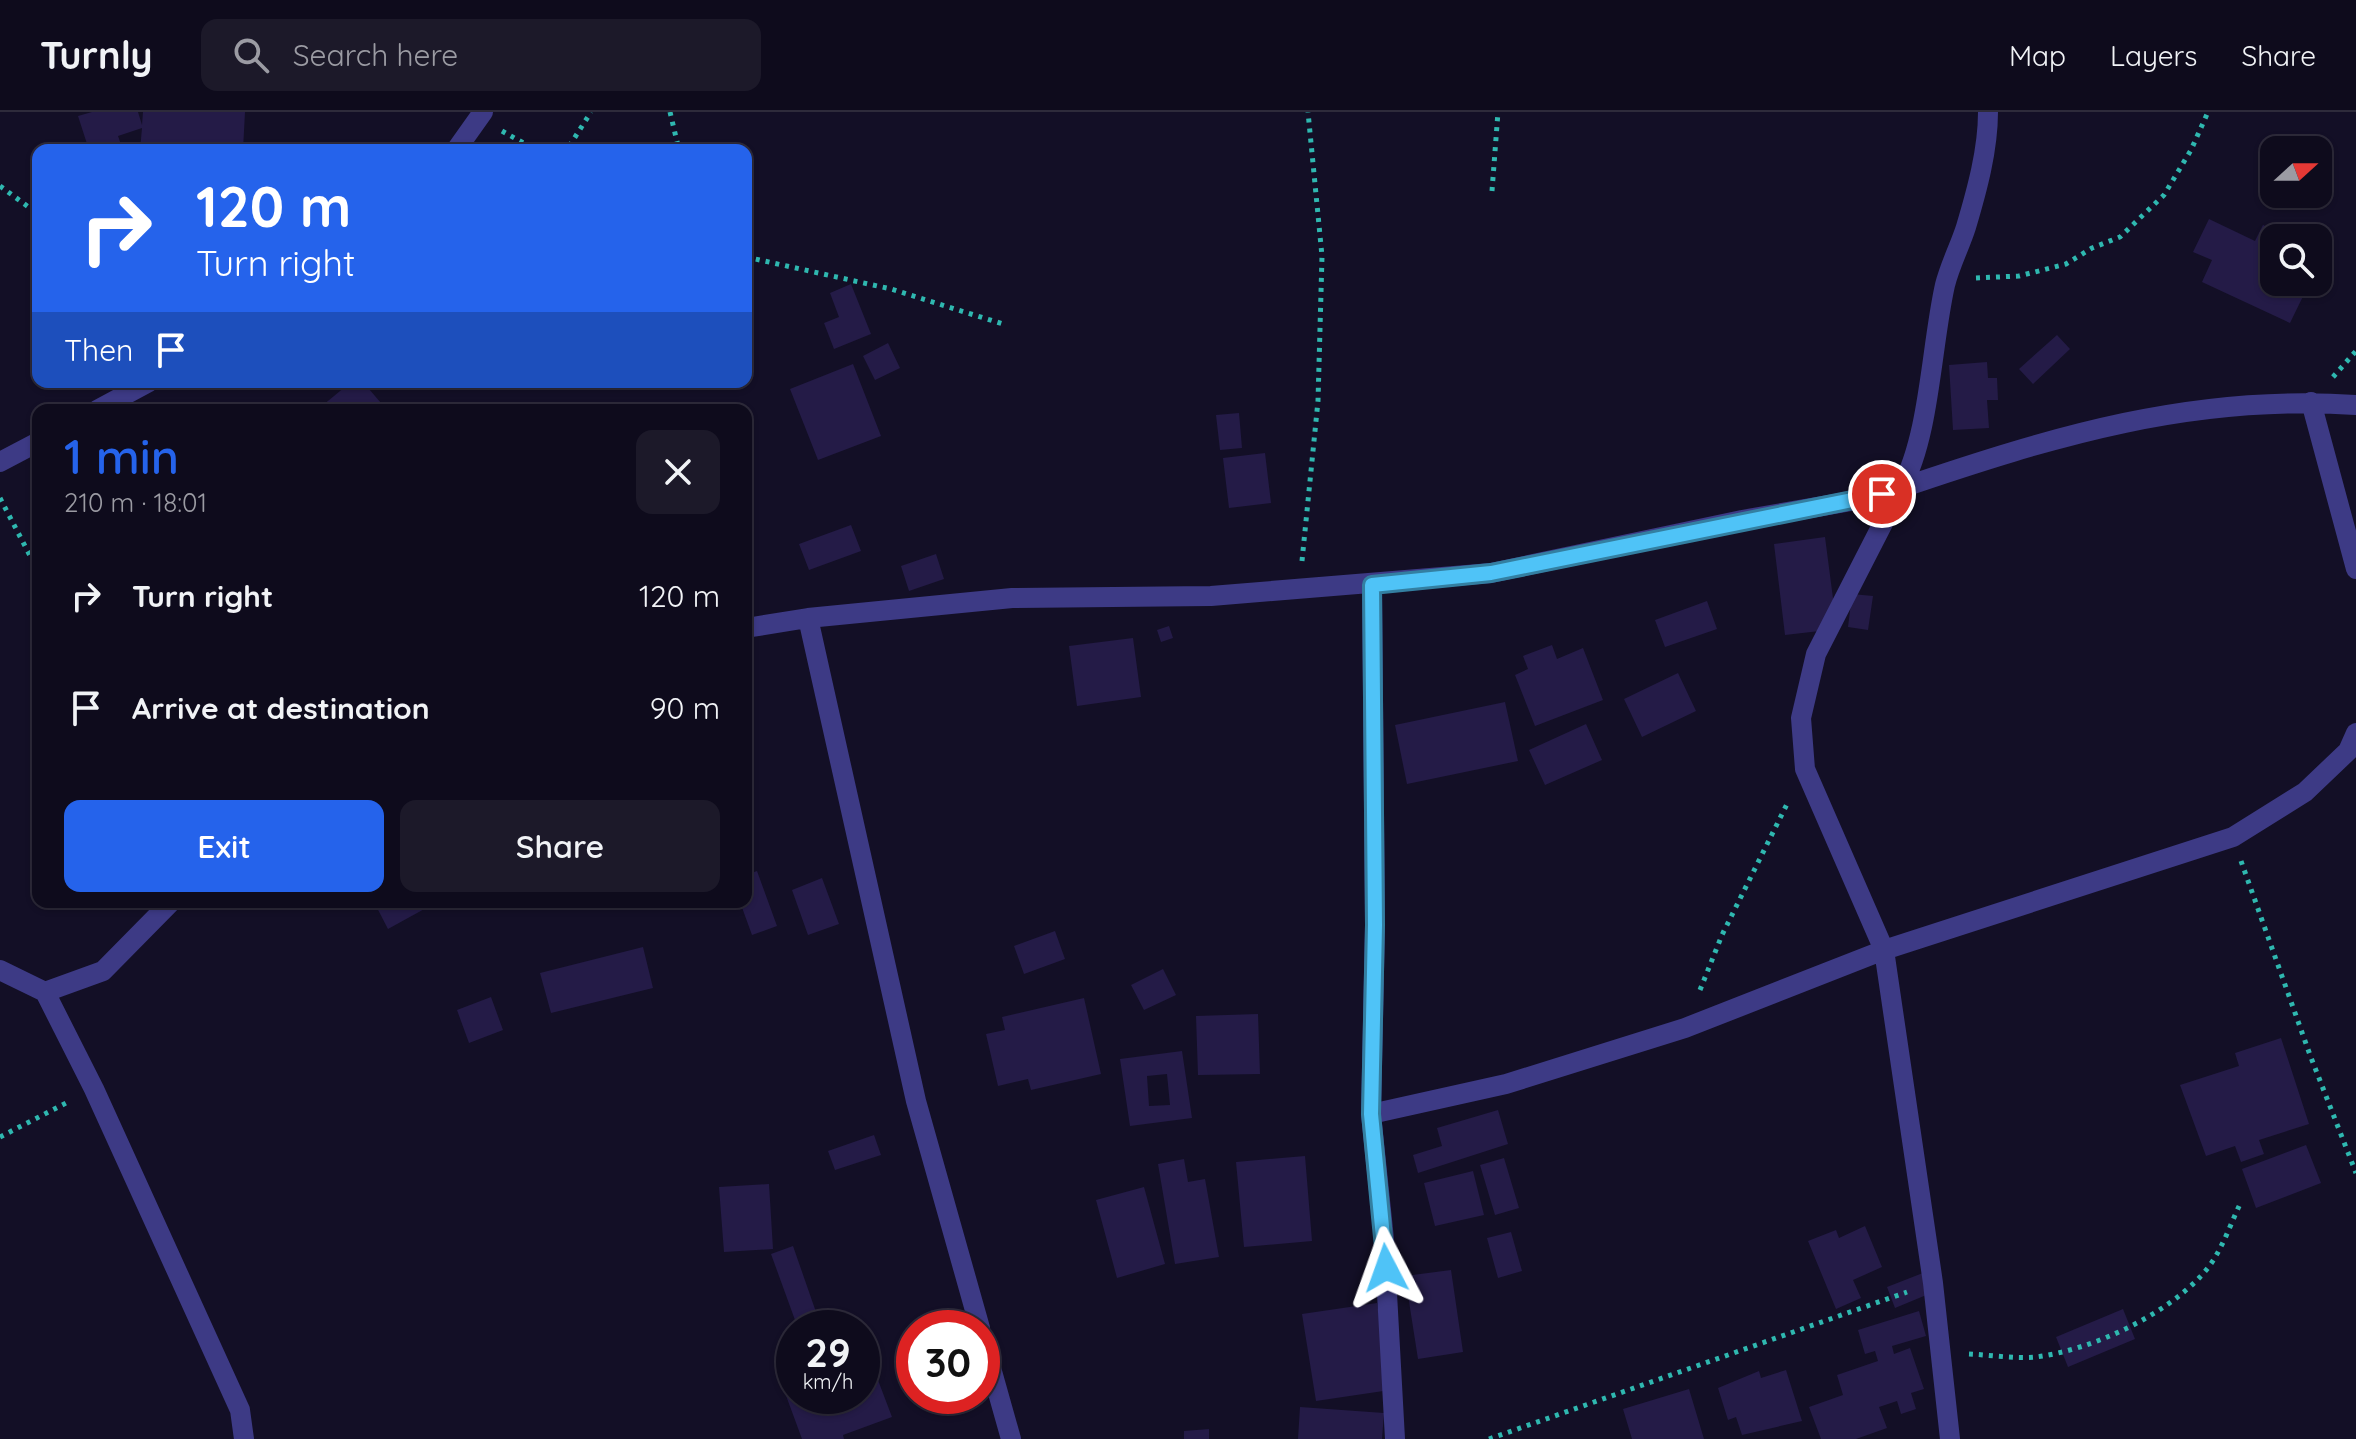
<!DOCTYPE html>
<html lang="en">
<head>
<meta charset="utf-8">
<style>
  body { margin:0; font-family:Quicksand,sans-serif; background:#1c1929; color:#f1f3f6; height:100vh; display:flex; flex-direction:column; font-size:30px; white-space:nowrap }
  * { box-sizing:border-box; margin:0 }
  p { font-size:26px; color:#9b9ba3 }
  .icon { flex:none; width:44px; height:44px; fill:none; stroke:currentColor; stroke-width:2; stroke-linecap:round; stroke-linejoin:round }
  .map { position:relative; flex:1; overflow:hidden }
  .panel { position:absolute; left:32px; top:292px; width:720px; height:504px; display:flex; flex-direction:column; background:#0e0b1c; border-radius:16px; box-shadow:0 2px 6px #0004,0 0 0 2px #2e2b3b }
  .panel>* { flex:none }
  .guide { position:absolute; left:32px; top:32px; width:720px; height:244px; border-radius:16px; box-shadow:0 2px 6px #0004,0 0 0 2px #2e2b3b; background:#2563eb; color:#fff; overflow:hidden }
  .needle { width:52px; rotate:69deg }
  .fabs { position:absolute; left:2260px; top:24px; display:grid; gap:16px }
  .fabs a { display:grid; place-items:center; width:72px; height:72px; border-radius:16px; background:#0e0b1c; box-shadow:0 2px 6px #0004,0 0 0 2px #2e2b3b; font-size:40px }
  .speed { position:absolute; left:776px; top:1198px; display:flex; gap:16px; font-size:40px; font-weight:700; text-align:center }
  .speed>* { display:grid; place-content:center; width:104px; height:104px; border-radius:50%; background:#0e0b1c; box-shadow:0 2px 6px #0004,0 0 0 2px #2e2b3b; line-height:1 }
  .speed small { font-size:20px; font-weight:400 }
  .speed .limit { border:12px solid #d22; background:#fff; color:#111 }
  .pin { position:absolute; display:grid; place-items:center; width:68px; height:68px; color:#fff; margin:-34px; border:4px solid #fff; border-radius:50%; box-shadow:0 2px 8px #0007 }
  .me { position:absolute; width:88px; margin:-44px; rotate:356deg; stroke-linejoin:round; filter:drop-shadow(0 0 6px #0008) }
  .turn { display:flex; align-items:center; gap:28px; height:168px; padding:0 32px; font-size:36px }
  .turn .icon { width:104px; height:104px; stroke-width:2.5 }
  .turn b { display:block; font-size:56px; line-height:68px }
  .then { display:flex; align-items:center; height:76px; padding:0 32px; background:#0003; gap:16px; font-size:30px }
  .round { display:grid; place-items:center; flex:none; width:84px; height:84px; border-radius:16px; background:#1c1929 }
  .overview { display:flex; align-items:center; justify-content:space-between; height:136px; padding:0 32px }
  h1 { font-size:48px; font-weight:600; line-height:60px; color:#2563eb }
  .action { display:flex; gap:16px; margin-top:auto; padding:16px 32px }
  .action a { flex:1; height:92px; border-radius:16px; background:#2563eb; color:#fff; font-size:32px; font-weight:600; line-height:92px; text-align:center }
  .action a+a { background:#1c1929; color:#f1f3f6 }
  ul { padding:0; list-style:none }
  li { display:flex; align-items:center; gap:24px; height:112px; padding:0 32px }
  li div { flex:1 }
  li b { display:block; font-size:30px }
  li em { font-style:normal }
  header { display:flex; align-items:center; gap:48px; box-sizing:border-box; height:112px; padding:0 40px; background:#0e0b1c; border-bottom:2px solid #2e2b3b }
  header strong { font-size:38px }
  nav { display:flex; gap:44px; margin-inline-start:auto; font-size:28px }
  .search { width:560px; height:72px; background:#1c1929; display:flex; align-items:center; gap:20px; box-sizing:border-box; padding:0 28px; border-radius:16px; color:#9b9ba3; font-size:30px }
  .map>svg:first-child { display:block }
  .building { fill:#241b47; fill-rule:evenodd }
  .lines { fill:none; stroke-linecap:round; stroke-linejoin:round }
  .path { stroke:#2fb8b0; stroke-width:5; stroke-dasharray:4 6; stroke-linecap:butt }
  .minor { stroke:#3d3a85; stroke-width:20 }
  .route-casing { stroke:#337fa1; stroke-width:20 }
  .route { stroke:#4fc3f7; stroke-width:14 }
</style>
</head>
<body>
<header>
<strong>Turnly</strong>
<div class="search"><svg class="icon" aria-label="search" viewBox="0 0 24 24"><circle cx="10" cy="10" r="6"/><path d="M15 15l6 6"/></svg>Search here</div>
<nav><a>Map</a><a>Layers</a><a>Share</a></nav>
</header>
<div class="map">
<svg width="2356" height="1327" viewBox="0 0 2356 1327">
  <rect width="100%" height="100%" fill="#130f26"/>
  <path class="building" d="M92,0H138L142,13L143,0H245L243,38H140L142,16L118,24L123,38H89L78,4Z
    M2209,107L2255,129L2263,113L2290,126H2274V170H2310L2290,211L2202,170L2212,148L2193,140Z
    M851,172L871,222L834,237L824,211L839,205L830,181Z
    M2057,223L2070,237L2033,272L2019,257Z
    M888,231L900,256L875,268L863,244Z
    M1987,250L1988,266H1997L1998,288H1987L1989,316L1953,318L1949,253Z
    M853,252L881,324L818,348L790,277Z
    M351,270H363L381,291L372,298H317Z
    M1239,301L1242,336L1220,338L1216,303Z
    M1265,341L1271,391L1229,396L1223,346Z
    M851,413L861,439L809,458L799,432Z
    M1825,425L1837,517L1785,523L1774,432Z
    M936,442L944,467L909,479L901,454Z
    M1852,482L1873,484L1868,518L1848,515Z
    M1707,489L1717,517L1665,535L1655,508Z
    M1169,514L1173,526L1161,530L1157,518Z
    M1133,526L1141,585L1077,594L1069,534Z
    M1552,533L1557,547L1583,536L1603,588L1535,614L1515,563L1528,557L1523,544Z
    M1678,561L1696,599L1642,625L1624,587Z
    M1505,590L1518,649L1407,672L1395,613Z
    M1586,612L1602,648L1545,673L1529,638Z
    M757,759L777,814L752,823L740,790H746V763Z
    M822,766L839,812L808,823L792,778Z
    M374,790H437L388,817Z
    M1055,819L1065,847L1024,862L1014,834Z
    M643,835L653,876L551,901L540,861Z
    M1163,857L1176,883L1144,898L1131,873Z
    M491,885L503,918L469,931L457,898Z
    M1084,886L1101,962L1031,978L1028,967L998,974L986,922L1005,918L1002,905Z
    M1258,902L1260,962L1198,963L1196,904Z
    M2281,926L2309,1012L2259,1028L2264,1042L2241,1050L2235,1034L2206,1044L2180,973L2239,954L2235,941Z
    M1182,939L1192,1006L1130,1014L1120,947ZM1167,962L1170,993L1149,994L1147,964Z
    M1498,998L1508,1032L1418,1061L1413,1043L1442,1034L1437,1016Z
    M874,1023L881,1043L835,1058L828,1039Z
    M2306,1033L2321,1071L2256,1096L2242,1057Z
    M1305,1044L1312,1129L1244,1135L1236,1050Z
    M1504,1046L1519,1096L1495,1103L1480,1053Z
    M1184,1047L1188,1070L1205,1067L1219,1145L1175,1152L1158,1052Z
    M1473,1059L1484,1103L1435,1114L1424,1071Z
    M769,1072L773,1137L724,1140L719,1075Z
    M1144,1075L1165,1152L1117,1166L1096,1088Z
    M1865,1114L1882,1155L1853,1168L1861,1186L1836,1197L1808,1129L1836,1118L1839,1126Z
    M1511,1120L1522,1159L1498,1166L1487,1126Z
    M793,1134L816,1200L795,1208L771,1142Z
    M1451,1158L1463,1240L1418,1247L1405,1164Z
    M1928,1159L1936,1179L1895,1196L1887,1175Z
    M1377,1191L1390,1278L1316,1289L1302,1202Z
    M2123,1197L2135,1227L2068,1255L2056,1225Z
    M1919,1199L1926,1224L1892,1234L1894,1242L1910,1236L1924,1277L1911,1281L1916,1297L1901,1302L1897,1289L1879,1295L1887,1316L1856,1327H1821L1809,1295L1843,1283L1837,1263L1878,1249L1875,1239L1865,1242L1858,1218Z
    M862,1226L892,1305L843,1323L844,1327H802L777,1259L794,1253V1284H862Z
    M1786,1258L1802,1309L1742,1323L1736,1305L1728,1308L1718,1276L1759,1259L1761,1266Z
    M1689,1277L1704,1327H1632L1623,1297Z
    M1300,1295L1384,1301L1382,1327H1298Z
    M1209,1317V1327H1184V1319Z"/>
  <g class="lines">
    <path class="path" d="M670,0L679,38
      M502,19L536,38
      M560,38L570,33L591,0
      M0,74L38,102
      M1492,79L1498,0
      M746,145L891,177L1003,212
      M1976,166L2019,164L2066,152L2092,136L2120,125L2164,83L2191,38L2208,0
      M2333,265L2356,239
      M0,386L38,459
      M1302,449L1318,289L1322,144L1308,0
      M2241,749L2310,943L2356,1061
      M1700,878L1722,823L1789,688
      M0,1025L68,990
      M1969,1242C1991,1243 2015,1247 2036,1245C2091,1238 2162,1205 2200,1165C2220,1145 2229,1115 2241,1090
      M1489,1327L1907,1180"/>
    <path class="minor" d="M456,38L483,0
      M2311,290L2356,457
      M97,298L149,270
      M0,350L38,330
      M1372,473L1375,813L1371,1002L1384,1127L1395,1327
      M808,506L916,989L980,1216
      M746,516L808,506L1012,486L1211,484L1491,461L1742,408L1863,387L1901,376C1930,323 1931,235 1945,173C1950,153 1960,134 1966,115C1977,78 1988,38 1988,0
      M0,858L45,880L103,859L171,790
      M45,880L94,977L240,1298L244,1327
      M1371,1002L1506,972L1685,916L1884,838L2233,725L2305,680L2348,639L2356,621
      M982,1224L1011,1327
      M1950,1327L1933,1171L1884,838L1805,657L1801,606L1816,542L1901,376C2054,324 2193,282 2356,293"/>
  </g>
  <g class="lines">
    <g class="route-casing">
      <path id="route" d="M1386,1156L1371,1002L1375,813L1372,473L1491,461L1882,382"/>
    </g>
    <use href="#route" class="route"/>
  </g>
</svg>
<div class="fabs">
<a><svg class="needle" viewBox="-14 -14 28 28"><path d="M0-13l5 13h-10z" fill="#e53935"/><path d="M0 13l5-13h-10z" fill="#9b9ba3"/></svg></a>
<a><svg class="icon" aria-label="search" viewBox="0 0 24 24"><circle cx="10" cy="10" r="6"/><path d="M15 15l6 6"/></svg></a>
</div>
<div class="speed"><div>29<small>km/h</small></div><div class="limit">30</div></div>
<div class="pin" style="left:1882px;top:382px;background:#d93025"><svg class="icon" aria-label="arrive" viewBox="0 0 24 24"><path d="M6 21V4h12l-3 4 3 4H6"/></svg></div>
<svg class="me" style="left:1386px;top:1156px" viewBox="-20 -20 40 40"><path d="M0-17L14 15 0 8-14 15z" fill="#4fc3f7" stroke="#fff" stroke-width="4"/></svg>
<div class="guide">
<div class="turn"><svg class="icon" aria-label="right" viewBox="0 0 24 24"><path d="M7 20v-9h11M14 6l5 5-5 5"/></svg><div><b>120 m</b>Turn right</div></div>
<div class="then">Then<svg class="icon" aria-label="arrive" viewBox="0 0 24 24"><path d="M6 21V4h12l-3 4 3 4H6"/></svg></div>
</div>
<section class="panel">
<div class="overview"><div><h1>1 min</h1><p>210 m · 18:01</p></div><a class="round"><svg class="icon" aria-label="close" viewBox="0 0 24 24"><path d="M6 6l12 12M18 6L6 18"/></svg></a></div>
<ul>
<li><svg class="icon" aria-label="right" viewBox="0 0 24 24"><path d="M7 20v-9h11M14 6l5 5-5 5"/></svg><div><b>Turn right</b></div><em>120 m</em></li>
<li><svg class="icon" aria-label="arrive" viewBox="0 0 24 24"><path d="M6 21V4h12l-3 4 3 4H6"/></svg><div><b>Arrive at destination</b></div><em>90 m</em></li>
</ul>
<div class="action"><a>Exit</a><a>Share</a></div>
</section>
</div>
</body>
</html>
